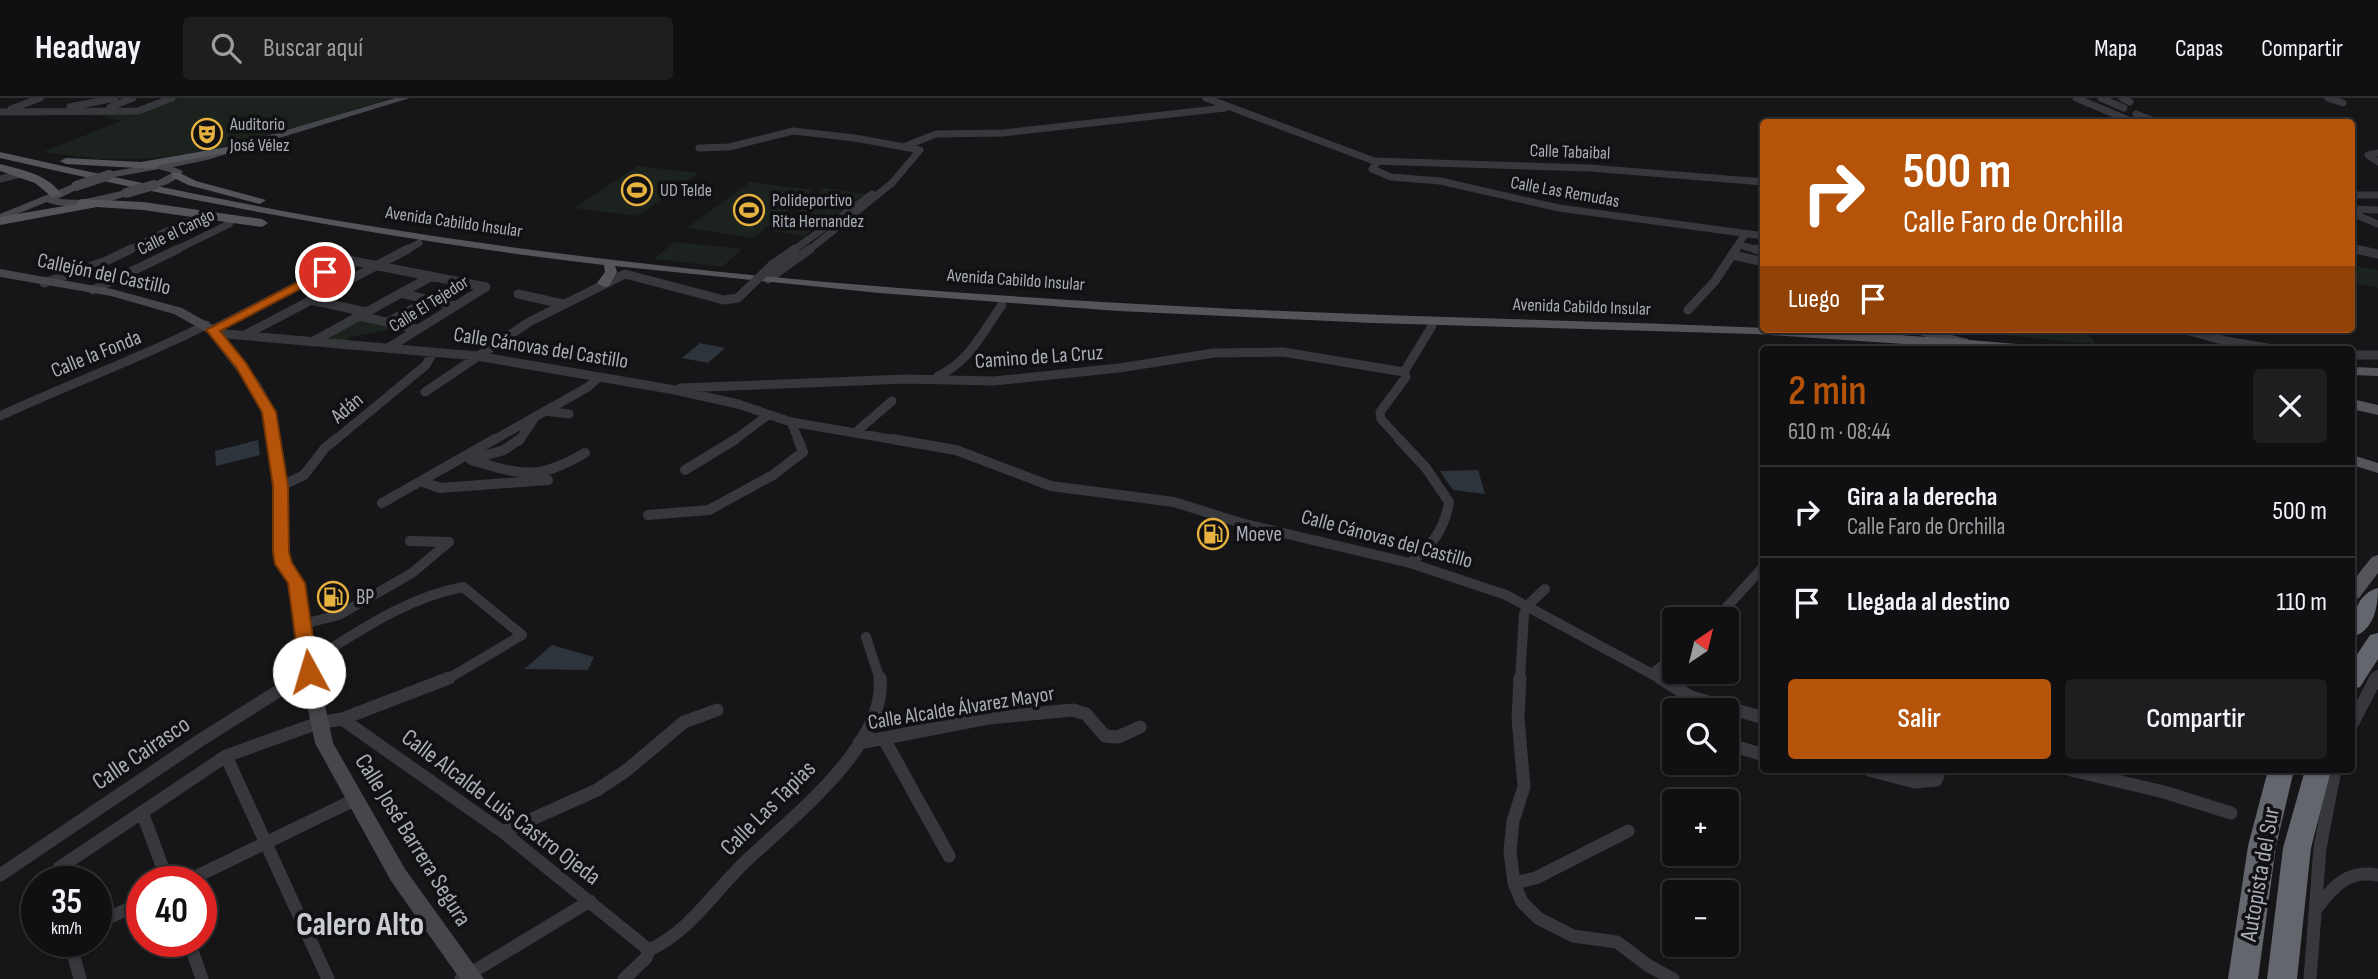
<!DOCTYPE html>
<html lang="es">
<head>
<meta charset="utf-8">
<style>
  body { margin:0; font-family:"Sofia Sans Condensed",sans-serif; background:#1e1e20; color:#f1f3f6; height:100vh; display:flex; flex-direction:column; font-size:26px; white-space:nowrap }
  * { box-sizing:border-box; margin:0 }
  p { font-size:23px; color:#9c9d9f }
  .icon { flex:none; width:38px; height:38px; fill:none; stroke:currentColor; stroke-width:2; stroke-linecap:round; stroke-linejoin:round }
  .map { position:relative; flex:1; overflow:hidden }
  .details { position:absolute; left:1760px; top:248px; width:595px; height:427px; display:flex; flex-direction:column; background:#101012; border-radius:7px; box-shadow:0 2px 5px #0004,0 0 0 2px #303032 }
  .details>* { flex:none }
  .top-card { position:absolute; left:1760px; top:21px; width:595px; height:214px; border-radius:7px; box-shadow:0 2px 5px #0004,0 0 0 2px #303032; background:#b45309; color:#fff; overflow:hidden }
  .needle { width:46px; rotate:35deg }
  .fabs { position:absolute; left:1662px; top:509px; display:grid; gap:14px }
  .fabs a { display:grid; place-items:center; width:77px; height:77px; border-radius:7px; background:#101012; box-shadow:0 2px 5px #0004,0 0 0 2px #303032; font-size:35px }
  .speed { position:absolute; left:21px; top:768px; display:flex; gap:14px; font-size:35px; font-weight:700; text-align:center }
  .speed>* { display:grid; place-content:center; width:91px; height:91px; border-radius:50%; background:#101012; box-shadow:0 2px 5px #0004,0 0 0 2px #303032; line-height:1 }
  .speed small { font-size:18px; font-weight:400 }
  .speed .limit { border:10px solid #d22; background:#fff; color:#111 }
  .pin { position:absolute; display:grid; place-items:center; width:60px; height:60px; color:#fff; margin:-30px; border:4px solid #fff; border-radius:50%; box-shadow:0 2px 7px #0007 }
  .me { position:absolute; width:77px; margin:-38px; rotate:354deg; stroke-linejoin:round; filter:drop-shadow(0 0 5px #0008) }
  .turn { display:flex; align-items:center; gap:24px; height:147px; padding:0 28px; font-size:32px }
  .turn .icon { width:91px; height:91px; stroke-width:2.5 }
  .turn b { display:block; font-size:49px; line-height:60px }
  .then { display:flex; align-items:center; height:66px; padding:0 28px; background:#0003; gap:14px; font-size:26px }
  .round { display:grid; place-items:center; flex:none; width:74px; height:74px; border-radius:7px; background:#1e1e20 }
  .headline { display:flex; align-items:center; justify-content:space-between; height:119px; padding:0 28px }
  h1 { font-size:42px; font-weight:600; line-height:52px; color:#b45309 }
  .primary-button { display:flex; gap:14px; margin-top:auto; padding:14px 28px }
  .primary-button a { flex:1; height:80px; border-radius:7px; background:#b45309; color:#fff; font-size:28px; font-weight:600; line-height:80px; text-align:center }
  .primary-button a+a { background:#1e1e20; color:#f1f3f6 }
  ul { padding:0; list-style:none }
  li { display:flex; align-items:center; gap:21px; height:91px; padding:0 28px; border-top:2px solid #303032 }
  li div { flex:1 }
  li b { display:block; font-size:26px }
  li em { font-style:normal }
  header { display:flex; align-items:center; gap:42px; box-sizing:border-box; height:98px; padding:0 35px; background:#101012; border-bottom:2px solid #303032 }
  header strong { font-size:33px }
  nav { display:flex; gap:38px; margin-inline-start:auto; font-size:24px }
  .search { width:490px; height:63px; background:#1e1e20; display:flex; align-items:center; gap:18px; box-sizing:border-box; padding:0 24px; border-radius:7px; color:#9c9d9f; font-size:26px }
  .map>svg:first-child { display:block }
  .green { fill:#1c221d }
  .water { fill:#2d343b }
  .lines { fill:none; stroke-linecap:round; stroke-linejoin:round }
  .street-far3 { stroke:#37383c; stroke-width:7 }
  .street-far2 { stroke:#37383c; stroke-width:9 }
  .street-far1 { stroke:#37383c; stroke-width:10 }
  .street { stroke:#37383c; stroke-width:13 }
  .secondary { fill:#45474c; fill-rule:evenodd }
  .primary { fill:#53555b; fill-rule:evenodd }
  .highway { fill:#63666d; fill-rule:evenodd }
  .street-bridge { stroke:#37383c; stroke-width:9 }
  .secondary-bridge { stroke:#45474c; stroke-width:10 }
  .route { fill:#b45309; stroke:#753606; stroke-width:2 }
  .labels { text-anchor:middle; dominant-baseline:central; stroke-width:7; stroke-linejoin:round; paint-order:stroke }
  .far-poi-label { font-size:18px; fill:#a9adb7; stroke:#111113; text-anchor:start }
  .far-street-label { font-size:18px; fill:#a9adb7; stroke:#111113 }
  .street-label { font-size:21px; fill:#a9adb7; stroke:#111113 }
  .poi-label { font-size:21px; fill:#a9adb7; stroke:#111113; text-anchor:start }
  .near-street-label { font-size:24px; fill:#a9adb7; stroke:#111113 }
  .near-district-label { font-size:33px; font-weight:bold; fill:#c9ccd3; stroke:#111113 }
</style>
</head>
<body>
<header>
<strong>Headway</strong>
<div class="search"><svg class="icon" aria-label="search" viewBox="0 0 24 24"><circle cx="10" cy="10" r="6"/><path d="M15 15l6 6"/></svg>Buscar aquí</div>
<nav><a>Mapa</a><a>Capas</a><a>Compartir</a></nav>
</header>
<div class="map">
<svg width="2378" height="881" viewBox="0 0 2378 881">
  <rect width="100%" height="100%" fill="#161618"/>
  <path class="green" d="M180,0H392C309,25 225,56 138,61C107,63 74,58 43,54L121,23L104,18L88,17L146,13Z
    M638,68L699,75L638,118L574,110Z
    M750,84L813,92L753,140L687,130Z
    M825,90L865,96L832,119L797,113Z
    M789,120L822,124L804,138L772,133Z
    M674,144H675L742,151L722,169L654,161Z
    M2352,167L2378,172V190L2352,184Z
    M360,221L397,230L351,239L346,243H321Z
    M1959,231H2086L2096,246L1960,233Z"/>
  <path class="water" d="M699,246V245L725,250L708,265L682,260Z
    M258,342L260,357L216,368L215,353Z
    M1478,372L1485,396L1453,392L1440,373Z
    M552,547L594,559L588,572L524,571Z"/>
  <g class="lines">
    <path class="street-far3" d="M1206,0L1374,63L1589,70L1764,84
      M2076,0L2133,24
      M2101,0L2124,10
      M2122,0L2130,4
      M2328,0L2343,5
      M70,9L115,0
      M110,9L133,0
      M11,11L40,0
      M0,14L138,13L172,0
      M2136,16L2157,24
      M903,49L936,36L1003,35L1225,10
      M699,50L729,49L793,33L855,40L920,52L892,85L808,153
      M2378,55L2368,57L2378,64
      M1374,63L1376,66L1372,71L1391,79L1440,83L1559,110L1764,138
      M0,81L20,76
      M2352,97H2378
      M2352,111L2378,112
      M2352,115L2378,126
      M1739,147L1762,153
      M2352,150L2363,153
      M127,153L183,125L213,118
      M174,153L229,126L233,121
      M405,153L419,145
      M792,153L872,96
      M1734,153L1745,136"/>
    <path class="street-far2" d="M1755,151L1764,153
      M2355,151L2378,156
      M1733,157L1764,164
      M772,167L795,151
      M768,181L810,151
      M44,185L106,163L131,151
      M93,192L178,151
      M401,195L455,208
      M518,196L563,206
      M311,202L366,214
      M1688,212L1715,183L1736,151
      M360,218L416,231
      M388,224L429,202
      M2182,231L2226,243L2278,252
      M212,232L348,162L486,189
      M215,235L477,258L675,292L738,306L791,324L902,343
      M245,237L408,151
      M312,244L432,178
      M388,250L486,189
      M2352,257H2378
      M938,278C970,263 982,235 1002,207
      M680,290L906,281L994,283L1119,270L1214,255L1283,254L1404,274
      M425,294L529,224L625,176L724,202L738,200L745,193
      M545,313L569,316
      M0,318C68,286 139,261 206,227
      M791,324L799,343
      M856,334L892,303
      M334,343L426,267L433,254
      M492,343L588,289L598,280
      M519,343L536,318
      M733,343L768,317
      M1401,343L1381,321L1380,314L1406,279L1404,274L1432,228"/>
    <path class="street-far1" d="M892,341L956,352L1051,388L1174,404L1241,425L1410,465L1506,497L1663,582
      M1399,341L1426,370L1449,404C1444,433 1432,447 1410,465
      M473,361L504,352L520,341
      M471,362C523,377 536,383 585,355
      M685,372L736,341
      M423,384L440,390L548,382
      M281,388L304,377L325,350L336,341
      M382,405L495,341
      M648,417L709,412L773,377L803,354L798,341
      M1715,522L1764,468
      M303,526L339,517L412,475L449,444L410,443
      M866,539L880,582
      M309,564C358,534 405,500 463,489L522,537L446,582
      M1652,576L1675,557
      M296,582L309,574
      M1520,582L1524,516L1528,507L1545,491
      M2375,582L2378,577"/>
    <path class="street" d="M1520,580L1518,620L1524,689L1513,723L1510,753L1514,785L1522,804L1538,820L1573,838L1617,844L1649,868L1673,881
      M1660,580L1691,599L1764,620
      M342,621L449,580
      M2352,626L2376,580
      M884,641L949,758
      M859,645L988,620L1073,612L1086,616L1105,638L1118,639L1140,629
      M1727,646L1764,657
      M226,658L328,881
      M1674,666L1675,662
      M1869,672L1915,684L1936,682L1940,672
      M2071,672L2164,694L2231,715
      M142,714L168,784
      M503,734L597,692L627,672L684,624L717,612
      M0,777L199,643L299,580
      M53,784L59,770L226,658L318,625L342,621L503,734L649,852
      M185,784L354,702
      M1514,785L1536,780L1628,733
      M2317,810C2334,787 2348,772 2378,777
      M96,826L142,804
      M70,844L80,881
      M189,844L202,881
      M461,881L590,803
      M624,881L646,860L649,852C688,834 710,799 740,769C784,725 887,650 880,580
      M2310,881L2320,750L2335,672"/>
    <path class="secondary" d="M395,0H410L207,62L173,69L183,73C178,83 158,93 149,87L172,75L159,71L109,80L104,77L109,74L202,57Z
      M76,85L81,88L80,90L58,101L81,102L126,92L131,95C114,106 66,113 47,104L0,123V116Z
      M0,171L112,191L182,210L216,229L260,285L276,314L288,388L289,454L291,465L304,485L318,574L333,645L405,771L484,881H460L391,783L315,645L300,574L288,485L275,465L273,454L274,388L262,314L247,286L208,235L174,216L111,198L0,179Z
      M1882,231H1926L1968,241L1969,244L1963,248L1911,235L1901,238Z"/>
    <path class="primary" d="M238,47L243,50L242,52L160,67L155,71L66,66L60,63L66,60L141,64Z
      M0,54C121,81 242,107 364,127C637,172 921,195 1197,209C1480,224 1759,222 2040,248L2047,252H1994L1754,236L1373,225L1118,213L879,195L615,168L617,174L609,188L604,189L597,185L605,174L604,167C400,143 200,106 0,60Z
      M0,66C22,72 48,76 62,97L52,99L35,85L0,73Z
      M172,75H180L196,83L266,102L260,106L188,87L172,79Z
      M81,101L143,104L262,121L268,125L262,129L143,112L97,109L0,127V119L76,106Z
      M2352,269L2378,270V278L2352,277Z
      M2352,301L2378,307V317L2352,311Z
      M2352,357L2378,365V375L2352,367Z
      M2378,457V475L2359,500L2352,502V484L2372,459Z"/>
    <path class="highway" d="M2378,490C2378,509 2374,533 2352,539C2352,519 2356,496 2378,490Z
      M2378,535V561L2360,589L2352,591V564L2370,537Z
      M2268,672H2294L2276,748L2258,881H2228L2248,748Z
      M2305,672H2331L2311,750L2297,881H2267L2283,750Z"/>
    <path class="street-bridge" d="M745,193L772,167"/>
    <path class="secondary-bridge" d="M76,88L109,77
      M126,95L154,87"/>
  </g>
  <path class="route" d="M325,170L329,171V176L220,233L246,265L276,314L288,388L289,454L292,465L305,485L318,574L315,578H302L300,574L288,485L275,466L273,454V388L262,314L236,269L206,232Z"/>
  <defs>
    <g id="theatre-ring" transform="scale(1.575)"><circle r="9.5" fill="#111113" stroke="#e6b13f" stroke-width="1.5"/><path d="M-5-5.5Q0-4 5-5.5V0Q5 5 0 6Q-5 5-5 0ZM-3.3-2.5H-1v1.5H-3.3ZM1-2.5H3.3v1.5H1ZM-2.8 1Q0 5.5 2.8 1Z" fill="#e6b13f"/></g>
    <g id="stadium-ring" transform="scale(1.575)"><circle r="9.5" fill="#111113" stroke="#e6b13f" stroke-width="1.5"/><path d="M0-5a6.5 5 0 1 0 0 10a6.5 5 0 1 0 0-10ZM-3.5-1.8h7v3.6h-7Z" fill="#e6b13f"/></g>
    <g id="fuel-ring" transform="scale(1.575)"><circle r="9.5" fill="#111113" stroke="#e6b13f" stroke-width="1.5"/><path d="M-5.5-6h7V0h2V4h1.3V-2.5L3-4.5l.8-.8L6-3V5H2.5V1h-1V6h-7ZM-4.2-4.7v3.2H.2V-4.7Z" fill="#e6b13f"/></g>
  </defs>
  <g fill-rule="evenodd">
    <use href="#theatre-ring" x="207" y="36"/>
    <use href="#stadium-ring" x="637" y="92"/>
    <use href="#stadium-ring" x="749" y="112"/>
    <use href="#fuel-ring" x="1213" y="436"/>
    <use href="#fuel-ring" x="333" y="499"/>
  </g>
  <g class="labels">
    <g class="far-poi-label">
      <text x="230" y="26">Auditorio<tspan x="230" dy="21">José Vélez</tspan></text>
      <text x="660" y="92">UD Telde</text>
      <text x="772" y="102">Polideportivo<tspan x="772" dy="21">Rita Hernandez</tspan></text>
    </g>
    <g class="far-street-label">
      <text transform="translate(1570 54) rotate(2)">Calle Tabaibal</text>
      <text transform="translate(1565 94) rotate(10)">Calle Las Remudas</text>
      <text transform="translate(454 124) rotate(8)">Avenida Cabildo Insular</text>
      <text transform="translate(176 134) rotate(-26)">Calle el Cango</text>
      <text transform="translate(1016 182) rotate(4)">Avenida Cabildo Insular</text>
      <text transform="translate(429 206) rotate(-32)">Calle El Tejedor</text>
      <text transform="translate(1582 209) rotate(2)">Avenida Cabildo Insular</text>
    </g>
    <g class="street-label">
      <text transform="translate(104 176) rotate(12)">Callejón del Castillo</text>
      <text transform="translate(541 250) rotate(9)">Calle Cánovas del Castillo</text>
      <text transform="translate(96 256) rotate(-22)">Calle la Fonda</text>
      <text transform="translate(1039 259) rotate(-4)">Camino de La Cruz</text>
      <text transform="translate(347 310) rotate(-40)">Adán</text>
      <text transform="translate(1387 441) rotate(15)">Calle Cánovas del Castillo</text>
      <text transform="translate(961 610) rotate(-9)">Calle Alcalde Álvarez Mayor</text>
    </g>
    <g class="poi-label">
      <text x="1236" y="436">Moeve</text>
      <text x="356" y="499">BP</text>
    </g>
    <g class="near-street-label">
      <text transform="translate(141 655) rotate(-34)">Calle Cairasco</text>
      <text transform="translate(501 709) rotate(37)">Calle Alcalde Luis Castro Ojeda</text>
      <text transform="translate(768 710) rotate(-45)">Calle Las Tapias</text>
      <text transform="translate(413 742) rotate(58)">Calle José Barrera Segura</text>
      <text transform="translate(2260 776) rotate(-80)">Autopista del Sur</text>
    </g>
    <g class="near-district-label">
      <text x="360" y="827">Calero Alto</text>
    </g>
  </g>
</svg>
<div class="fabs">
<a><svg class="needle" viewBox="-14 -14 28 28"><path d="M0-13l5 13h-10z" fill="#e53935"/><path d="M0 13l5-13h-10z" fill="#9c9d9f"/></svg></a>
<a><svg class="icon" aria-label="search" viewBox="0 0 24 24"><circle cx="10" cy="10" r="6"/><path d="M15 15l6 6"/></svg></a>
<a>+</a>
<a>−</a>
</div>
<div class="speed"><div>35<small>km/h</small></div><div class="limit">40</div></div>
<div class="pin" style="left:325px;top:174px;background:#d93025"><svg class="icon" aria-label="arrive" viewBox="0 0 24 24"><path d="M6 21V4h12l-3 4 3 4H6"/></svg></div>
<svg class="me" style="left:309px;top:574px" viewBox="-20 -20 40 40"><circle r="19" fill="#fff"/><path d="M0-13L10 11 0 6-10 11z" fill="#b45309"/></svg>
<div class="top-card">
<div class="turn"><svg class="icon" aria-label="right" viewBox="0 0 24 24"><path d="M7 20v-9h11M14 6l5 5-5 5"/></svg><div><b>500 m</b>Calle Faro de Orchilla</div></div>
<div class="then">Luego<svg class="icon" aria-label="arrive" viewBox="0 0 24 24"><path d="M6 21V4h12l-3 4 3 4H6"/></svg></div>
</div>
<section class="details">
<div class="headline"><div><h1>2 min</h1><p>610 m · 08:44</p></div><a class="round"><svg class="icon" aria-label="close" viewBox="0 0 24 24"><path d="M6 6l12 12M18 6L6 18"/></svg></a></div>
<ul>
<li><svg class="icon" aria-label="right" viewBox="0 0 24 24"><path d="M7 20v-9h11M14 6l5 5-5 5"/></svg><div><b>Gira a la derecha</b><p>Calle Faro de Orchilla</p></div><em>500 m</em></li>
<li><svg class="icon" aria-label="arrive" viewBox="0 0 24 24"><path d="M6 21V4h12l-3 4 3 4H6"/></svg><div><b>Llegada al destino</b></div><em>110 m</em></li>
</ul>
<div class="primary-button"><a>Salir</a><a>Compartir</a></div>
</section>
</div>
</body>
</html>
